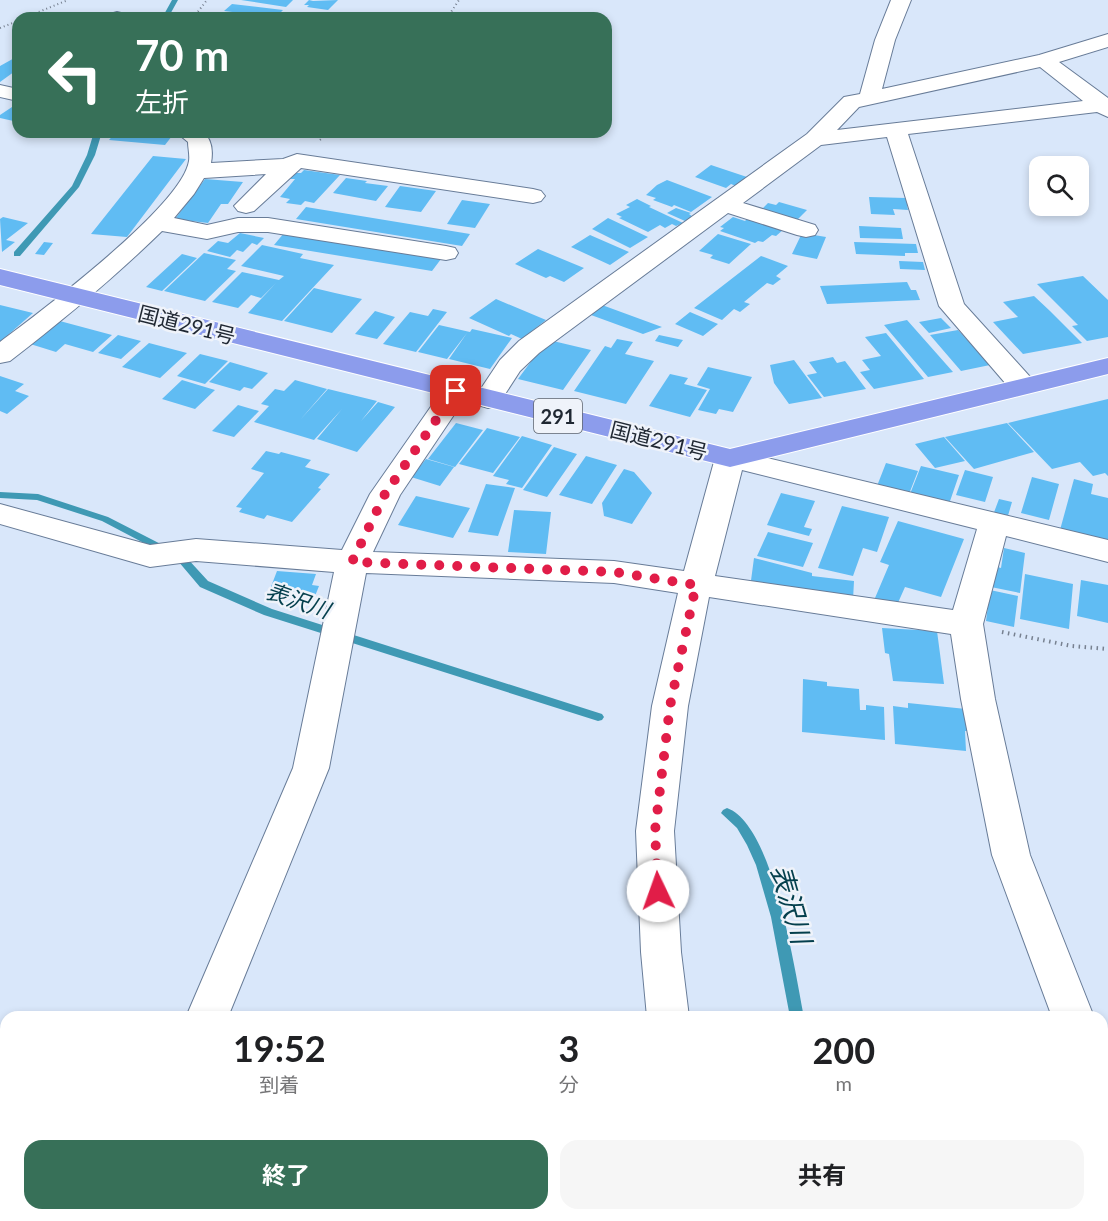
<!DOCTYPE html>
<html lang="ja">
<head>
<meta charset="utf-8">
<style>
  body { margin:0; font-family:Lato,"Noto Sans JP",sans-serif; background:#f6f6f6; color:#202124; height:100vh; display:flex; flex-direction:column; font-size:22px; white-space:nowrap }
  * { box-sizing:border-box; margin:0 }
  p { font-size:20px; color:#757577 }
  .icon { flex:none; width:33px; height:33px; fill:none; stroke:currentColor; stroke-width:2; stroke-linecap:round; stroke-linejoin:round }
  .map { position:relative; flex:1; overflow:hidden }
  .side { position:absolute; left:0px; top:1011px; width:1108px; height:210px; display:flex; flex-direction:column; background:#fff; border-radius:18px 18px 0 0; box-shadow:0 3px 9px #0003 }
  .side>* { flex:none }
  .guide { position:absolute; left:12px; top:12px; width:600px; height:126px; border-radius:18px; box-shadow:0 3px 9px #0003; background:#377058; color:#fff; overflow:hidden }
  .buttons { position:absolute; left:1029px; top:156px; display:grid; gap:12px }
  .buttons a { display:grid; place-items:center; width:60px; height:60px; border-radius:12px; background:#fff; box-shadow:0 3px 9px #0003; font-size:30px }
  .pin { position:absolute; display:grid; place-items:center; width:51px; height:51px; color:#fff; margin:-26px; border-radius:12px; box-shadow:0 3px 9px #0006 }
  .me { position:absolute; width:66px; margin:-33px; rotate:357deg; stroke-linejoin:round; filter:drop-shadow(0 0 4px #0008) }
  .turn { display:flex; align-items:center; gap:21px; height:126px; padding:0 24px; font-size:27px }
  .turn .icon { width:78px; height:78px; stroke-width:2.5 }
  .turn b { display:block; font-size:42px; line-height:51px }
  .eta { display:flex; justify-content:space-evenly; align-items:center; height:102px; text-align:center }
  .eta b { font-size:36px; font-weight:700; line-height:42px }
  .action { display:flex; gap:12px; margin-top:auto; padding:12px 24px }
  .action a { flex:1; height:69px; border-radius:18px; background:#377058; color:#fff; font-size:24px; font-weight:700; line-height:69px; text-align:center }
  .action a+a { background:#f6f6f6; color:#202124 }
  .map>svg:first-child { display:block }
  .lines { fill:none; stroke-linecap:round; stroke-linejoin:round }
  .stream { fill:#3f99b4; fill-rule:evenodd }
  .building { fill:#60bcf3 }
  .minor-casing { stroke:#687c98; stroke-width:2 }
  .highway-casing { stroke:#fff; stroke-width:2 }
  .path-far1 { stroke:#778190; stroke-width:2; stroke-dasharray:1 3; stroke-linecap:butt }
  .path { stroke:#778190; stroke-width:4; stroke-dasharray:1.5 4.5; stroke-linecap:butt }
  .minor { fill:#fff; fill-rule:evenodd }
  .highway { fill:#8c9cec; fill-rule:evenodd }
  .route { stroke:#e11d48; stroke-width:10; stroke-dasharray:0 18 }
  .labels { text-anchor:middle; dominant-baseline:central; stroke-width:5; stroke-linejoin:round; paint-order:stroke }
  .shield { fill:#eff3fa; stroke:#5d646e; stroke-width:1.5 }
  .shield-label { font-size:20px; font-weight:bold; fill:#1f2732 }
  .street-label { font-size:21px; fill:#1f2732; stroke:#eff3fa }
  .water-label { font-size:22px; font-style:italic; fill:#043f4d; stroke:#eff3fa }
  .near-water-label { font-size:27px; font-style:italic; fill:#043f4d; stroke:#eff3fa }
</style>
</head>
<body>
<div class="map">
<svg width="1108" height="1221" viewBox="0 0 1108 1221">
  <rect width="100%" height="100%" fill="#d9e7fa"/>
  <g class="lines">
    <path class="stream" d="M172,0H178L168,18H162Z
      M94,132H102L95,155L79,187L20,256H14V252L72,186L87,155Z
      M0,492L38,494L108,517L186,557L208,581L272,609L602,714L604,717L602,720L598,721L264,615L200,587L178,561L102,521L37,500L0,498Z
      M727,808C774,825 795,972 804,1017H790L771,917L756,865L747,845L737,828L721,813L723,810Z
      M938,1215H956L959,1221H941Z"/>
  </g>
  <path class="building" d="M241,0H293L286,7Z
    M309,0L313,1L338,0L328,10L307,7L309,5H304Z
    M232,4L283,10L276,17L224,11Z
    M18,56V69L0,82V66Z
    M18,103V122L0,118V115Z
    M116,132H154L152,134L172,136L165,145L109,140Z
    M153,156L186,159L127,237L91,234Z
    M711,165L747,177L736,186L731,184L726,188L695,177Z
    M304,170L340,175L314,203L305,201L301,205L286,203L290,199L280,197L295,179H290L295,173H301Z
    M346,178L367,181L365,183L388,186L376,201L333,193Z
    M205,179L243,182L228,204H221L208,223L175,219Z
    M667,180L712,197L691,212L674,205L672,207L653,200L656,198L646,195L657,185Z
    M400,186L436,191L421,212L385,207Z
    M869,197L906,198L908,210L893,209L895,215L871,214Z
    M637,199L651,206L649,207L683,223L676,226L672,224L665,228L660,225L648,232L619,218L622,217L616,214L630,207L626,205Z
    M462,200L490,204L475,228L447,224Z
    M779,202L807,210L796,221L760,211L768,203L776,205Z
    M306,207L470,234L462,246L296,219Z
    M676,208L691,213L689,214L693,217L685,221L667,213Z
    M3,217L28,223L6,240L15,242L2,252L0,219Z
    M733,217L745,221L749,217L784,229L776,236L772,235L763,242L758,241L755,243L720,231L724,228L720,227Z
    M608,218L648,237L630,248L592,229Z
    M859,226L901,228L903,239L860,238Z
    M240,233L264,238L257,245L252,243L243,252L237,250L230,257L207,251L218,241L228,243Z
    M284,233L441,259L432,271L274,245Z
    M802,233L826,237L817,259L792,254Z
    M718,234L751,244L729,264L710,258L713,255L699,251Z
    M590,235L629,252L610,265L571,247Z
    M44,242L53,243L44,255L35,254Z
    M854,242L916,244L918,253H905V256L856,254Z
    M262,245L303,254L300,258L334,265L282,321L248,313L276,283L261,298L251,295L238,308L212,302L242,272L279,280L284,276L241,266Z
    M538,249L584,268L564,282L550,276L546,278L515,264Z
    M204,253L236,260L227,269L236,271L205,301L164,291Z
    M182,254L197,258L162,291L146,287Z
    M761,256L788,266L776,276L781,279L773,285L767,283L744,302L750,304L740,312L734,309L722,320L694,308Z
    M899,261L923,262L925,270L900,269Z
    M1083,276L1108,300V337L1087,341L1072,326L1078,325L1037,284Z
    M907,282L911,290H916L920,300L827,304L820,286Z
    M314,288L335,293L362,299L332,333L284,321Z
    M1034,296L1050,311L1082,343L1023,354L993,322L1018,317L1003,302Z
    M496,299L546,320L522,339L511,334L509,336L469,318Z
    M0,305L33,313L0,342Z
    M602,305L662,327L643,334L591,315Z
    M433,309L447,312L416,352L383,344L410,312L428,316Z
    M375,311L395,317L377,339L355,334Z
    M690,312L718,324L703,336L675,324Z
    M941,318L951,328L929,333L919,322Z
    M56,320L112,335L93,352L65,344L56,352L27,343Z
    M907,320L953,372L928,377L884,325Z
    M439,325L470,332L472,329L512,338L490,369L449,359L467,333L447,359L418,352Z
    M958,330L990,365L961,371L930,335Z
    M886,333L910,362L924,379L874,389L860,372L870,370L862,360L881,356L865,337Z
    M118,335L141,341L121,359L98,353Z
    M659,335L683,340L678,347L655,341Z
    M617,339L633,342L625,354L654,361L626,404L574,391L605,346L611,348Z
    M553,341L591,350L563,390L518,379L538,352Z
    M149,343L187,353L160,378L122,367Z
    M200,354L228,361L205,384L177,376Z
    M833,357L837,363L845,361L866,389L824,397L807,375L817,373L809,362Z
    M794,360L822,398L789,404L774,383L770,365Z
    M230,362L268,373L252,389L244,387L240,391L209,382Z
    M708,367L752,377L733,412L719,409L716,414L698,410L710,389L697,385Z
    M670,374L688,378L684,384L707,390L690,417L649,406Z
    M0,376L24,384L15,391L29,396L7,414L0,411Z
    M182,380L215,390L195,409L162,399Z
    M295,380L327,389L300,420L328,389L377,401L361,421L378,402L395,407L357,452L317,439L342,409L314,440L254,422L269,406L261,404L275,389L284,391Z
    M1108,399V476L1105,473L1093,476L1080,462L1052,469L1008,423Z
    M238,405L259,411L234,437L212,431Z
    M456,423L483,430L455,467L428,459Z
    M1007,423L1034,452L974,469L945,437Z
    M487,428L520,437L493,473L459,464Z
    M522,436L552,445L522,488L506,484L509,480L493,476Z
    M944,437L965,461L935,468L915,444Z
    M554,447L577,454L547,497L523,490Z
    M266,451L279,454L281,452L311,460L305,467L330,474L318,488L321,489L292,522L267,515L264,519L239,512L242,508L236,507L264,473L251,469Z
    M586,456L617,465L592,504L559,495Z
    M426,459L454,467L440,486L411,477Z
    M886,463L918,471L909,494L877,486Z
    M921,466L959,475L949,504L910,494Z
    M624,469L634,472L652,493L632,524L604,516L602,503Z
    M965,470L993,477L985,502L956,495Z
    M1032,477L1059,484L1049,520L1021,513Z
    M1074,479L1093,484L1091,494L1108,498V542L1060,530Z
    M486,484L515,488L498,536L468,532Z
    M781,493L815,501L804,527L812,529L809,536L767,525Z
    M416,496L470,508L453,538L398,525Z
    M999,499L1012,502L1007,519L993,515Z
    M842,506L889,517L877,552L863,548L853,576L818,568Z
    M514,510L551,512L546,554L508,552Z
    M898,521L964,539L941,597L905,587L897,605L875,598L889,565L880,562Z
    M768,532L813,543L803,567L757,556Z
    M1004,548L1025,553L1020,593L991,587L994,566L1001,568Z
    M754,558L812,573V576L854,581L853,600L750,588Z
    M277,571L316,574L312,585L319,586L315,596L269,592Z
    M1025,574L1073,584L1069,629L1020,619Z
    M1081,580L1108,585V623L1077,616Z
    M990,590L1018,596L1014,627L986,621Z
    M882,628L937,631L944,684L893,681L889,654L885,653Z
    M803,679L827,682V686L859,689L860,710H866V705L884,707L885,740L802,732Z
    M908,703L966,709L968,731H965L966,751L895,744L893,706L908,708Z"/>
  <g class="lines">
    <g class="minor-casing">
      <path id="minor" d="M891,0H911L895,40L882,89L1039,55L1108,34V47L1059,62L1108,98V117L1097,112L908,134L964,304L1032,379L1036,385L1032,391L1022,393L1012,391L939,306L887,137L821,145L743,203L815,225L818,230L815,235L806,237L797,235L728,213L539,353L520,371L498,405L488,408L478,405L474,399L500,360L519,341L807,134L844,97L860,94L875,40ZM1040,67L1083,101L837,130L859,107Z
        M117,12L125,14L128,18H107L110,14Z
        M0,85L18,89V101L0,97Z
        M176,132H203C212,139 213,152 211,163L283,159L297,154L533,189L541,191L545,196L541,201L533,203L301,168L254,211L246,213L238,211L234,206L266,174L204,178L194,194L174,218L207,225L238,218H268L446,246L455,248L458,253L455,258L446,260L268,232H238L207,239L162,231C114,278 63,320 10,361L0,363V342C40,312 182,206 189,161C190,155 188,148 188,142Z
        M456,383L466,385L470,391L400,495L373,552L614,561L684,571L715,458L720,451L730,449L1108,540V562L1006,536L983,624L995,699L1030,855L1094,1017H1052L992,855L961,699L951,634L709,597L688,706L674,831L681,952L689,1017H647L641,952L636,831L652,706L678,593L614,583L366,573L329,768L228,1017H186L293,768L334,572L196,561L150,567L0,524V504L150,545L196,539L342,550L370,494L446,385ZM742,470L977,529L953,610L715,576Z
        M1102,1070L1108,1072V1125L1102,1123Z
        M123,1215H169L167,1221H121Z
        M682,1215H728L730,1221H684Z"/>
    </g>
    <g class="highway-casing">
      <path id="highway" d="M0,269L730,449L1108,358V374L730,467L0,285Z"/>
    </g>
    <path class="path-far1" d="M24,18L68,0
      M193,18L207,0
      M447,18L459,0
      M0,28L18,21
      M320,140L329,132"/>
    <path class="path" d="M1002,632L1072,646L1108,649"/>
    <use href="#minor" class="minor"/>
    <use href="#highway" class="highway"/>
  </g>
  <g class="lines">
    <path class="route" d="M456,391L385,494L352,562L614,572L696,585L670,706L655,831L658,891"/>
  </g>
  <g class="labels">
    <rect class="shield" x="534" y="399" width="48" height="34" rx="4.5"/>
    <g class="shield-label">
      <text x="558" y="416">291</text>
    </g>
    <g class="street-label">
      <text transform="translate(187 324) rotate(14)">国道291号</text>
      <text transform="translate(659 440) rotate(14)">国道291号</text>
    </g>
    <g class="water-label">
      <text transform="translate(298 600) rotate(19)">表沢川</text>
    </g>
    <g class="near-water-label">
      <text transform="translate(792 904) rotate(74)">表沢川</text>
    </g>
  </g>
</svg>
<div class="buttons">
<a><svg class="icon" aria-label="search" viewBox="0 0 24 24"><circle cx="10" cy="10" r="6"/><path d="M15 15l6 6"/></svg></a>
</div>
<div class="pin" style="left:456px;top:391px;background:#d93025"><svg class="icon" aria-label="arrive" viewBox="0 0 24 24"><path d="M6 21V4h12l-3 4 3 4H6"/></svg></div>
<svg class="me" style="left:658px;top:891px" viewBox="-20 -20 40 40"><circle r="19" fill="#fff"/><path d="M0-13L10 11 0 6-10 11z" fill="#e11d48"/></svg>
<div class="guide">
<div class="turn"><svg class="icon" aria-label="left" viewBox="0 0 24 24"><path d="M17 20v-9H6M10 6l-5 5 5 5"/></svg><div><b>70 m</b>左折</div></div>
</div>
<section class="side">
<div class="eta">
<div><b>19:52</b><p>到着</p></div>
<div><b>3</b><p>分</p></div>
<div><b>200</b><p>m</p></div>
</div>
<div class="action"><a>終了</a><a>共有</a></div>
</section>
</div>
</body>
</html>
